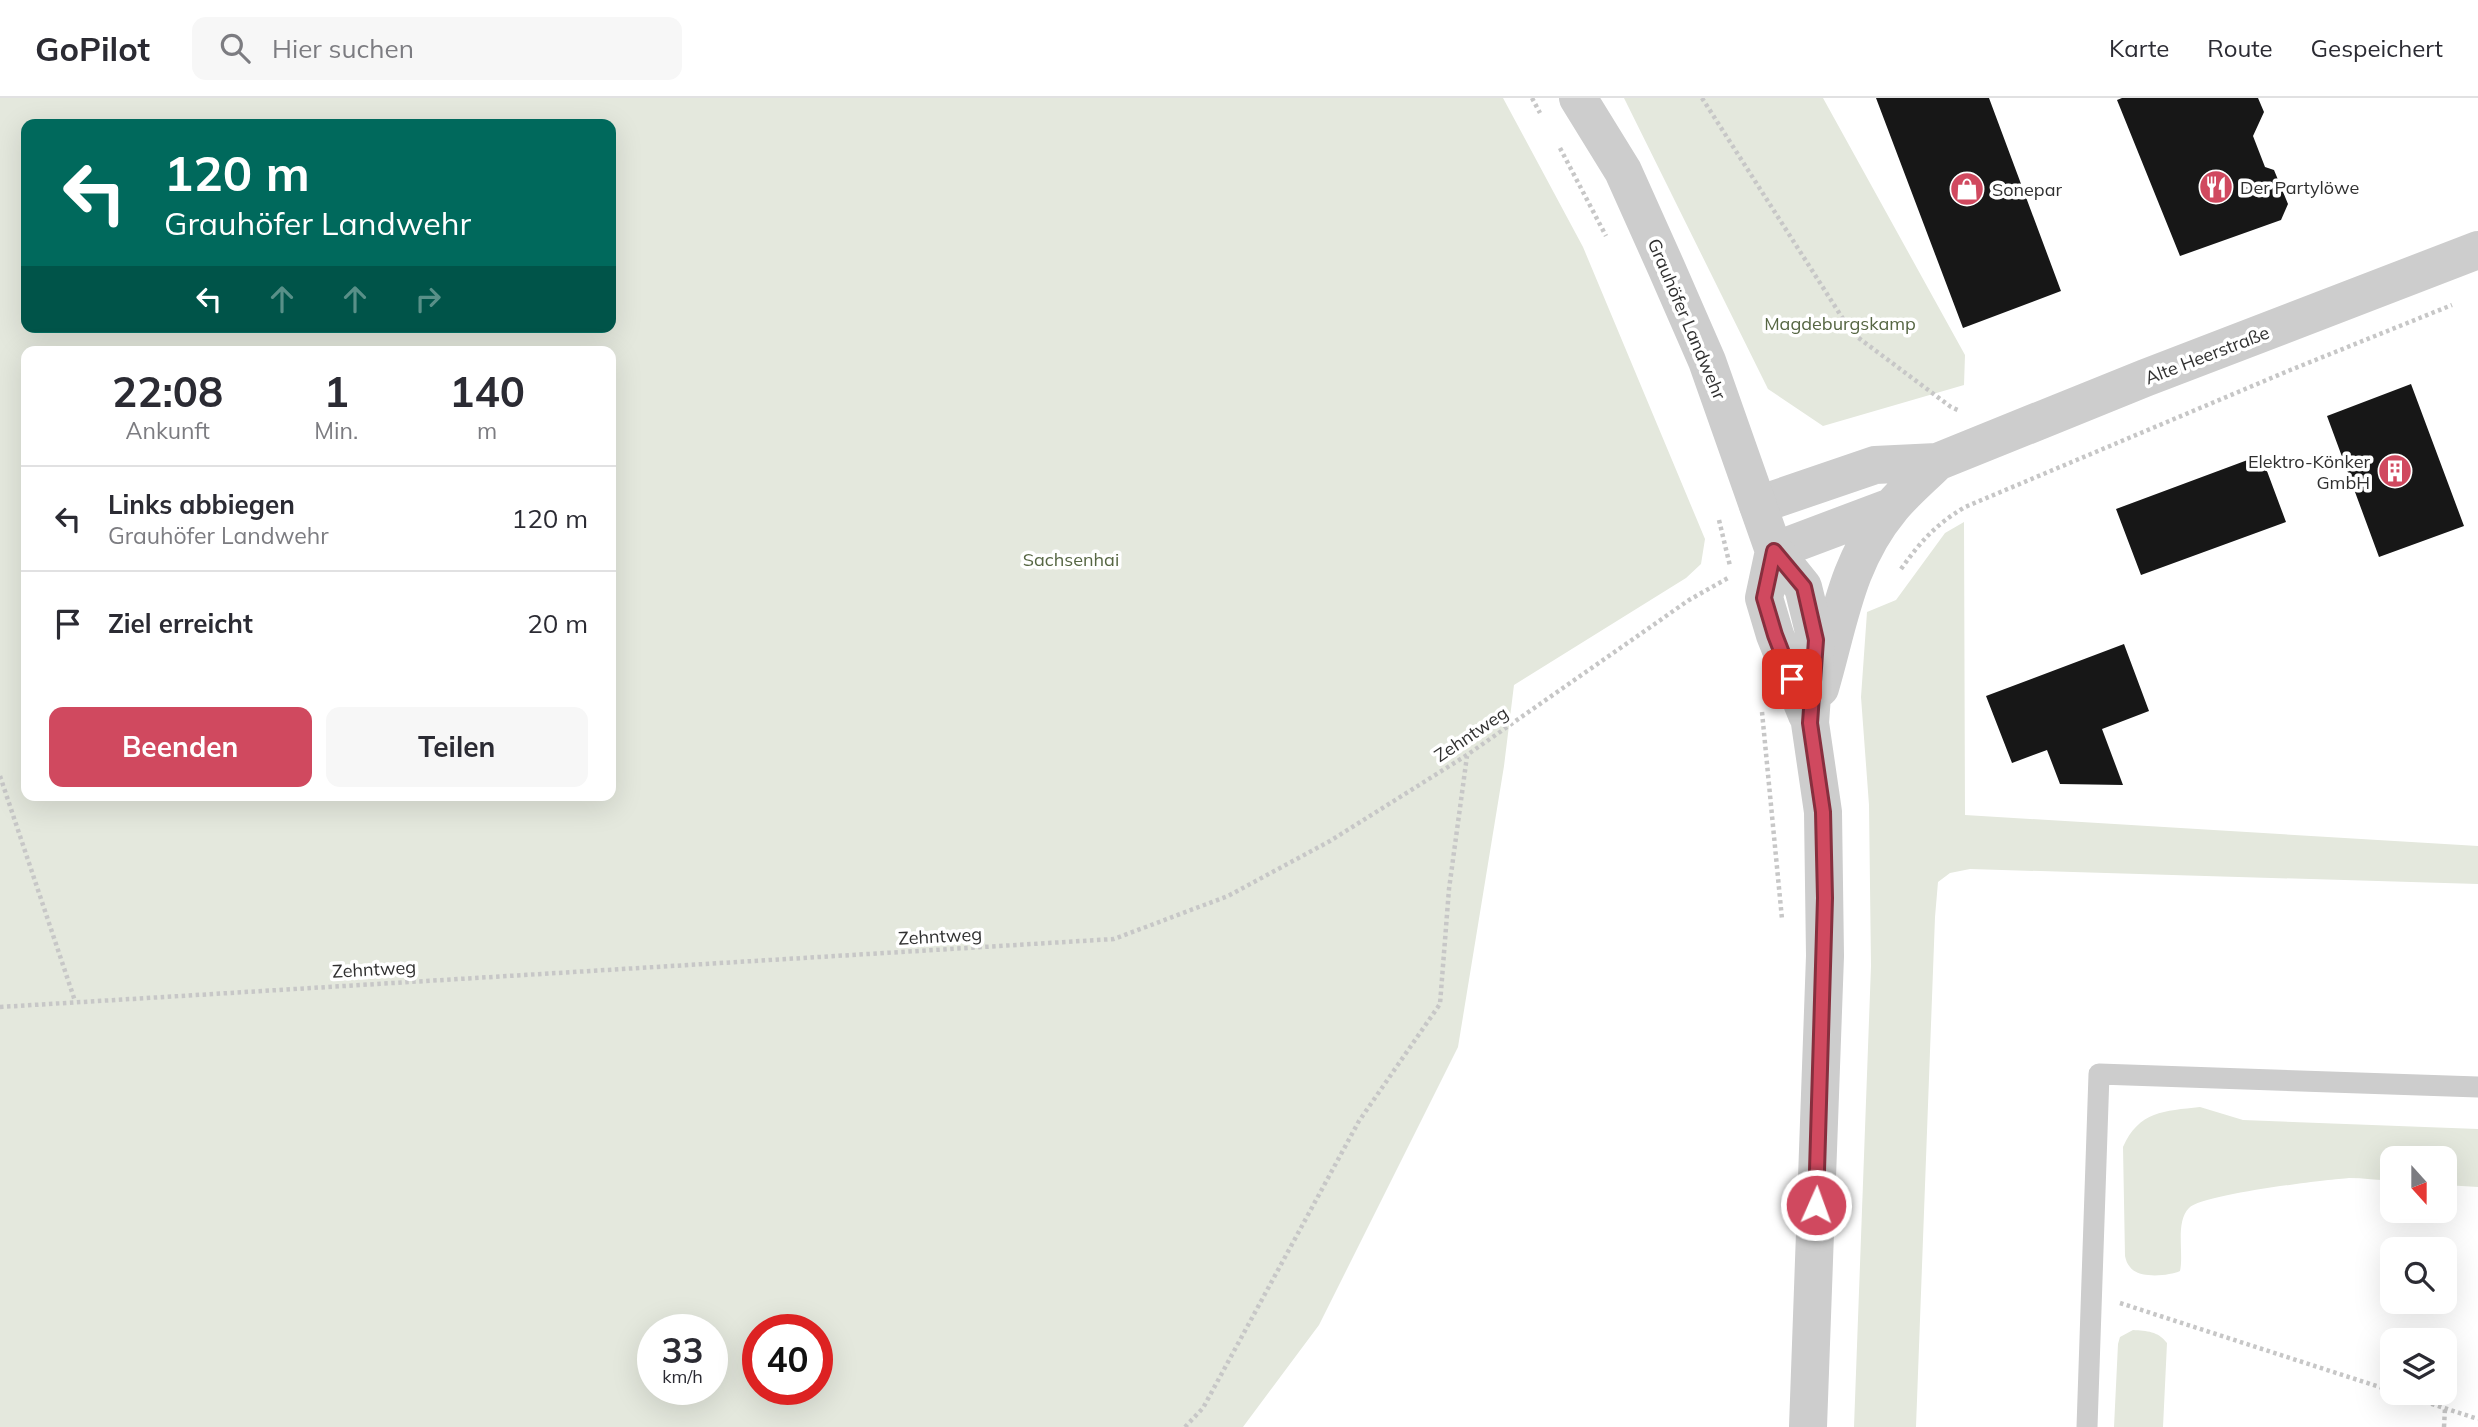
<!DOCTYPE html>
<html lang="de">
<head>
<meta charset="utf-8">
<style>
  body { margin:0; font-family:Mulish,sans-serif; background:#f7f7f7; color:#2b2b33; height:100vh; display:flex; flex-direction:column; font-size:26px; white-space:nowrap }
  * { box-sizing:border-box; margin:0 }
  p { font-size:23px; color:#7c7c81 }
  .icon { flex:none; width:38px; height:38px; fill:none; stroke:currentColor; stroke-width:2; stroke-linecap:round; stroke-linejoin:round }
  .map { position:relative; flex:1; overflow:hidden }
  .side { position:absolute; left:21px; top:248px; width:595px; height:455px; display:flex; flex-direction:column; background:#fff; border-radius:14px; box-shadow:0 7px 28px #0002 }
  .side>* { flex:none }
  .guide { position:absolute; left:21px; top:21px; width:595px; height:214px; border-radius:14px; box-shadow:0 7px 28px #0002; background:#00695c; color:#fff; overflow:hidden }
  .needle { width:46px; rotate:159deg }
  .buttons { position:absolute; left:2380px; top:1048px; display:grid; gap:14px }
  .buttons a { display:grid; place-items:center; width:77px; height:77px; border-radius:14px; background:#fff; box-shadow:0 7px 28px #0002; font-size:35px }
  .speed { position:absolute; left:637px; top:1216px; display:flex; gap:14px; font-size:35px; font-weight:700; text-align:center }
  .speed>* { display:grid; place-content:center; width:91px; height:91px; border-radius:50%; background:#fff; box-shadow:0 7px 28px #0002; line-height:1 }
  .speed small { font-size:18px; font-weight:400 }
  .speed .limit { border:10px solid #d22; background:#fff; color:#111 }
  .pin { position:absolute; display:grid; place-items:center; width:60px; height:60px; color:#fff; margin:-30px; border-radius:14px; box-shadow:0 4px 10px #0006 }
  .me { position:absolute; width:77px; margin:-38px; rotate:2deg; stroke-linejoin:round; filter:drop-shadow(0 0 5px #0008) }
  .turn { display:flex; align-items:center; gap:24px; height:147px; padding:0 28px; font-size:32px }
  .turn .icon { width:91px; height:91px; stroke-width:2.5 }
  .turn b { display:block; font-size:49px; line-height:60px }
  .lanes { display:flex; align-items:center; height:66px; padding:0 28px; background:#0003; justify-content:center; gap:35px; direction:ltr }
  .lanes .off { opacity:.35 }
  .eta { display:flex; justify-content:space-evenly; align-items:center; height:119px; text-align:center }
  .eta b { font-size:42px; font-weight:700; line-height:49px }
  .cta { display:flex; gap:14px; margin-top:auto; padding:14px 28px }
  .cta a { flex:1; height:80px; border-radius:14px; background:#d0495f; color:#fff; font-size:28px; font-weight:700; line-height:80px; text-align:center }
  .cta a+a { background:#f7f7f7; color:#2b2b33 }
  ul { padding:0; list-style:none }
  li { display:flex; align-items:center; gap:21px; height:105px; padding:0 28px; border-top:2px solid #e1e1e2 }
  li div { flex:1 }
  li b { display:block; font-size:26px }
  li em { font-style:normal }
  header { display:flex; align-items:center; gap:42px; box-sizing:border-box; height:98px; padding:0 35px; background:#fff; border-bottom:2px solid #e1e1e2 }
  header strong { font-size:33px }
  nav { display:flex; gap:38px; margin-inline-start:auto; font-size:24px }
  .search { width:490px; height:63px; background:#f7f7f7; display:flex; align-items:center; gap:18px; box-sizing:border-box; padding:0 24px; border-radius:14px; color:#7c7c81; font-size:26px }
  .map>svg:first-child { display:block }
  .green { fill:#e4e8dd; fill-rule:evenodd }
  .building { fill:#171717 }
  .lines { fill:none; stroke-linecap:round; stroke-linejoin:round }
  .path { stroke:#c7c7c7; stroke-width:4.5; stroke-dasharray:3.5 3.5; stroke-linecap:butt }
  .service { stroke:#cdcdcd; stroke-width:21 }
  .minor { stroke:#cdcdcd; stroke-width:38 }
  .tertiary { stroke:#cdcdcd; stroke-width:38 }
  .route-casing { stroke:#872f3e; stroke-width:18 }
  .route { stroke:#d0495f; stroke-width:12 }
  .labels { text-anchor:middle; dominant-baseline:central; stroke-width:7; stroke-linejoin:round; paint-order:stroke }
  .poi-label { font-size:18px; fill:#303030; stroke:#fff; text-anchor:start }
  .street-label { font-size:18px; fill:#303030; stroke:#fff }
  .park-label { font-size:18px; fill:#566643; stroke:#fff }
</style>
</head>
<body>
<header>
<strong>GoPilot</strong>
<div class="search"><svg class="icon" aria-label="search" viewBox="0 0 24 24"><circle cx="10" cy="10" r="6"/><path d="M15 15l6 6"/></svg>Hier suchen</div>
<nav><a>Karte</a><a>Route</a><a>Gespeichert</a></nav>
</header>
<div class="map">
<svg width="2478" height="1329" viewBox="0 0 2478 1329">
  <rect width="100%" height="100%" fill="#fff"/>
  <path class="green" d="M0,0H1503L1583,149L1705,441L1701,466L1686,480L1514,587L1504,668L1458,949L1319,1227L1243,1329H0ZM611,26V229H26V26ZM26,254H611V698H26ZM712,1232V1292H653V1232ZM817,1232V1292H758V1232Z
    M1624,0H1823L1965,257L1964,287L1823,328L1768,291Z
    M1964,424L1965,717L2478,748V786L1970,771L1950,775L1938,784L1935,819L1916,1329H1854L1871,868L1869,707L1861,599L1867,514L1896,502L1945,435Z
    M2200,1009L2243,1022L2478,1031V1089L2445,1087V1060H2392V1083C2378,1082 2363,1080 2349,1080C2324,1082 2203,1096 2189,1110C2175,1124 2184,1155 2180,1173C2169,1178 2138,1181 2130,1169C2127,1166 2126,1162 2125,1158L2123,1049C2139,1013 2164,1013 2200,1009Z
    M2133,1232C2147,1233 2158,1233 2167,1245L2163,1329H2114L2118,1246L2120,1239Z"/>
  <path class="building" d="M1876,0H1989L2061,193L1963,230Z
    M2122,0H2258L2264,14L2253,38L2265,69L2274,72L2288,106L2281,122L2180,158L2117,2Z
    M2411,286L2464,428L2379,459L2327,318Z
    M2261,357L2286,424L2141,477L2116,411Z
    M2124,546L2149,613L2102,631L2123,687L2060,686L2047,652L2012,665L1986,598Z"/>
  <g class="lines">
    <path class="path" d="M1532,0L1540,15
      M1702,0L1852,235L1951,309L1960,313
      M1560,50L1606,138
      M1719,422L1730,468
      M1901,471C1921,443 1935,427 1965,409L2288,273L2452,207
      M1762,614L1782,821
      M0,678L75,903
      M0,909L1114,841L1228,798L1330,743L1467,657L1689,502L1728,480
      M2120,1205L2392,1293
      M2398,1295L2478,1321
      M1185,1329L1203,1310L1359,1023L1440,906L1449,791L1467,658
      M2444,1329L2445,1310"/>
    <path class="service" d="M2087,1329L2099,976L2478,989"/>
    <path class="minor" d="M1758,407L1875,367L1937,364L2145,280L2478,152
      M1774,453L1891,409
      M1820,590C1839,526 1846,464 1891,410C1904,394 1922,379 1937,364"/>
    <path class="tertiary" d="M1578,0L1623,73L1666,169L1707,263L1774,453L1803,489L1816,542L1810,625L1823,714L1825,858L1808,1329
      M1774,453L1764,500L1775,537L1807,617"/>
  </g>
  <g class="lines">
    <g class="route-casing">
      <path id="route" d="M1792,581L1775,537L1764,500L1774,453L1804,489L1816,542L1810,625L1823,714L1825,800L1816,1107"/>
    </g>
    <use href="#route" class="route"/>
  </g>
  <defs>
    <g id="restaurant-disc" transform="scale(1.75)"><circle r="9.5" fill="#d0495f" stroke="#fff"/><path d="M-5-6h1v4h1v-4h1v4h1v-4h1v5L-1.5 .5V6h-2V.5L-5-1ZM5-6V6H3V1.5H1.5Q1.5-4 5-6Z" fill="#fff"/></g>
    <g id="shop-disc" transform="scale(1.75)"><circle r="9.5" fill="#d0495f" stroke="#fff"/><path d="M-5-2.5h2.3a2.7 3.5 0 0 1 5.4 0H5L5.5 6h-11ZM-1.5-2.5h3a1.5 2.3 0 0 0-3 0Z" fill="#fff"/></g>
    <g id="building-disc" transform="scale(1.75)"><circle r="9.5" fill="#d0495f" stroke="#fff"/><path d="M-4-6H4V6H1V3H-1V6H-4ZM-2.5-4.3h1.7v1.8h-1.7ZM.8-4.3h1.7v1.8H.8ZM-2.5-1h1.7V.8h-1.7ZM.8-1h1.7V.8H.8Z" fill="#fff"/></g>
  </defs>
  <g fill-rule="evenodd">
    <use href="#restaurant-disc" x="2216" y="89"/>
    <use href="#shop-disc" x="1967" y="91"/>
    <use href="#building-disc" x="2395" y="373"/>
  </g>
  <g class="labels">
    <g class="poi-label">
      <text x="2240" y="89">Der Partylöwe</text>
      <text x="1992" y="91">Sonepar</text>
      <text x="2370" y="363" text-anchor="end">Elektro-Könker<tspan x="2370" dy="21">GmbH</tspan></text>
    </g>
    <g class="street-label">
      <text transform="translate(1687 221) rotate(67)">Grauhöfer Landwehr</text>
      <text transform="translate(2207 257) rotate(-21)">Alte Heerstraße</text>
      <text transform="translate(1471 636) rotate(-34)">Zehntweg</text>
      <text transform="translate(940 838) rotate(-3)">Zehntweg</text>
      <text transform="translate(374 871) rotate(-3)">Zehntweg</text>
    </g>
    <g class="park-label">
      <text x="1840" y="225">Magdeburgskamp</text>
      <text x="1071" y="461">Sachsenhai</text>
    </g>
  </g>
</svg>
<div class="buttons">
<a><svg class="needle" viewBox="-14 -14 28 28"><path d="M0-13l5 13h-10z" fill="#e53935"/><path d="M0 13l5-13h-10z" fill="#7c7c81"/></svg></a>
<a><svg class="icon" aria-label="search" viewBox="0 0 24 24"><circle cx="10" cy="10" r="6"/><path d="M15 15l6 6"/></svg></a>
<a><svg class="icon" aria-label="layers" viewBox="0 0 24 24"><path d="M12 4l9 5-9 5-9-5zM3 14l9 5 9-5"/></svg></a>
</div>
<div class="speed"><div>33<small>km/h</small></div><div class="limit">40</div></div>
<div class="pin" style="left:1792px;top:581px;background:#d93025"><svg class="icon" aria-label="arrive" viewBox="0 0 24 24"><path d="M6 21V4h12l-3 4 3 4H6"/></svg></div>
<svg class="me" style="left:1816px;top:1107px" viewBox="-20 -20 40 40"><circle r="17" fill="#d0495f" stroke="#fff" stroke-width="3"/><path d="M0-11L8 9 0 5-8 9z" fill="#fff"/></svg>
<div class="guide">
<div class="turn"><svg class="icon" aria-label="left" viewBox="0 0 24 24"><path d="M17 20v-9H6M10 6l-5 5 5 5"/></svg><div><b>120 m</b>Grauhöfer Landwehr</div></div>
<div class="lanes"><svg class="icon" aria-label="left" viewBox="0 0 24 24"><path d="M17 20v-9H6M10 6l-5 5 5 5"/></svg><svg class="icon off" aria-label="ahead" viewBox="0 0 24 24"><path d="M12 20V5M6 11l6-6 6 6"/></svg><svg class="icon off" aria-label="ahead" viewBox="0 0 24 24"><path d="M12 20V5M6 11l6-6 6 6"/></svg><svg class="icon off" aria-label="right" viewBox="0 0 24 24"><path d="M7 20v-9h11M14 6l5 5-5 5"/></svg></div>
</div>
<section class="side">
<div class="eta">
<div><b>22:08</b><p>Ankunft</p></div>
<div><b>1</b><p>Min.</p></div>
<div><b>140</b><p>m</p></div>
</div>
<ul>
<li><svg class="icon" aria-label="left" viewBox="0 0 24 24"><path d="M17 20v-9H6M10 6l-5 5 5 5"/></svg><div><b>Links abbiegen</b><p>Grauhöfer Landwehr</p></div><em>120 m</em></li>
<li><svg class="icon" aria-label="arrive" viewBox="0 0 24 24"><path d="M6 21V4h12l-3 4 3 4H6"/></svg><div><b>Ziel erreicht</b></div><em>20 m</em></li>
</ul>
<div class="cta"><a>Beenden</a><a>Teilen</a></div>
</section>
</div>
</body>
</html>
